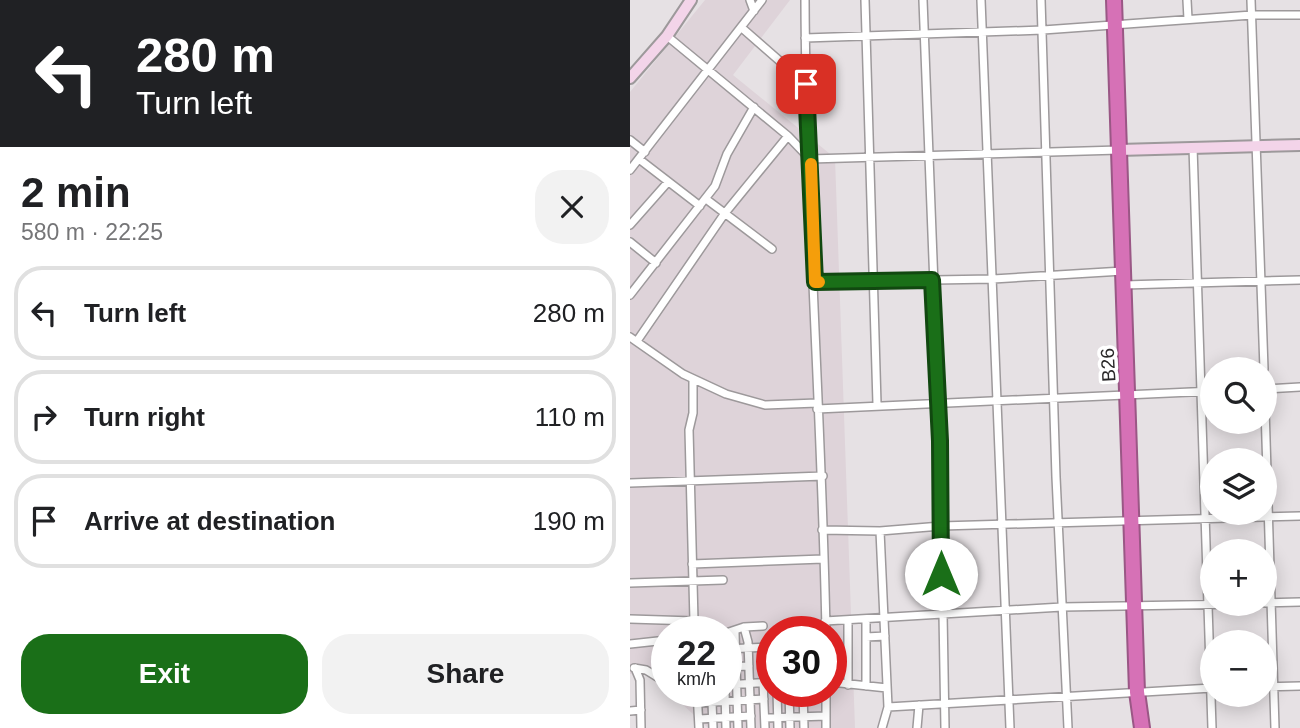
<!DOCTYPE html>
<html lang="en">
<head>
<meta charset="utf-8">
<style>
  body { margin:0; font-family:Helvetica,sans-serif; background:#f2f2f2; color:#202124; height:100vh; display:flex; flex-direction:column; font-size:26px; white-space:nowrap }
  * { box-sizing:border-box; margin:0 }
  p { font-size:23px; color:#757577 }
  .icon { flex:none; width:38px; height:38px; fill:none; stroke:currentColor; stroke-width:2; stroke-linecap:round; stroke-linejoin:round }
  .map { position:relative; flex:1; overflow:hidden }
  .panel { display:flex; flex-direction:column; background:#fff; width:630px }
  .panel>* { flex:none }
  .banner { background:#202124; color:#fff; overflow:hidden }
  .controls { position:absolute; left:570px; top:357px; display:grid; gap:14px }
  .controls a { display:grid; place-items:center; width:77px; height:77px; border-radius:50%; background:#fff; box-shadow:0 4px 18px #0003; font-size:35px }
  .speed { position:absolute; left:21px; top:616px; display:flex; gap:14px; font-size:35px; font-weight:700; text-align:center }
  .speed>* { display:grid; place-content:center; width:91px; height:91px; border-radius:50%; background:#fff; box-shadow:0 4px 18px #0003; line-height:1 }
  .speed small { font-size:18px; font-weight:400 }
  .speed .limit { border:10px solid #d22; background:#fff; color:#111 }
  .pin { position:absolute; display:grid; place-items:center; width:60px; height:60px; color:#fff; margin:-30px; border-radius:14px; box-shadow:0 4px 10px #0006 }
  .me { position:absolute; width:77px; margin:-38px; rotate:0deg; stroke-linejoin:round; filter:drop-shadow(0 0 5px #0008) }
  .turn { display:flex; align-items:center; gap:24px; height:147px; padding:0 21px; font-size:32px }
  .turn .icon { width:91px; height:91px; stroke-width:2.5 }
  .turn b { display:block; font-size:49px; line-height:60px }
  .round { display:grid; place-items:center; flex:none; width:74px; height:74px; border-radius:28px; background:#f2f2f2 }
  .head { display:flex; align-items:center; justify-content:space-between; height:119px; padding:0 21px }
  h1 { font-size:42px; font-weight:700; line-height:52px }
  .primary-button { display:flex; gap:14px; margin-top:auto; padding:14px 21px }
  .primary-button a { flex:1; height:80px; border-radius:28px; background:#1a6f18; color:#fff; font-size:28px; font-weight:700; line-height:80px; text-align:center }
  .primary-button a+a { background:#f2f2f2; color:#202124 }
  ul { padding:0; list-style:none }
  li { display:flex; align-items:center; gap:21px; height:94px; margin:0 14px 10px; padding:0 7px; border:4px solid #e0e0e0; border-radius:28px }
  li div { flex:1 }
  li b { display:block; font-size:26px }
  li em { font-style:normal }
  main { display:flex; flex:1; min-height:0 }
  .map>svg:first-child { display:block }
  .built { fill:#ded3d9; fill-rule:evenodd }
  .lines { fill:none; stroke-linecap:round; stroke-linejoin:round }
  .street-casing { stroke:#9d999b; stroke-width:10 }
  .secondary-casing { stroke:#9d999b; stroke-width:14 }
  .highway-casing { stroke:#9a5785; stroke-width:18 }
  .street { stroke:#fff; stroke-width:7 }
  .secondary { stroke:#f3d4e9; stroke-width:10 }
  .highway { stroke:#d671b6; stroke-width:14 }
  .route-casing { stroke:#114810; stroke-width:18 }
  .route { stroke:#1a6f18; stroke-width:12 }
  .slow { stroke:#f59e0b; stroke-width:12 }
  .labels { text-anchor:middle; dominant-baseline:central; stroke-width:7; stroke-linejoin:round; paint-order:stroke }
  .street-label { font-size:19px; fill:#2a2829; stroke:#fff }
</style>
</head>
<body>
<main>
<section class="panel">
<div class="banner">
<div class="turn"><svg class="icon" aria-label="left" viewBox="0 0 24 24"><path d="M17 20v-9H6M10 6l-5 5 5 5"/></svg><div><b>280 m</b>Turn left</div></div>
</div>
<div class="head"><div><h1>2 min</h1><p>580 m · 22:25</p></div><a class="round"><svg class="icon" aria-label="close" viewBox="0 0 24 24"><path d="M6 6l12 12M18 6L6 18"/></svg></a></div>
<ul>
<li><svg class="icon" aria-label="left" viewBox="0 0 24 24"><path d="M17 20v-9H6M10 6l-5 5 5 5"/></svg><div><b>Turn left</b></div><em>280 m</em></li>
<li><svg class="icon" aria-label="right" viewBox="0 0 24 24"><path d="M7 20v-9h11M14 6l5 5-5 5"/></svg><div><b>Turn right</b></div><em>110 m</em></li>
<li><svg class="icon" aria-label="arrive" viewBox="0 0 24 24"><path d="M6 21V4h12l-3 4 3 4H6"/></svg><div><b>Arrive at destination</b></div><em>190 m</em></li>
</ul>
<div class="primary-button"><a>Exit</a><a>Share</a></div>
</section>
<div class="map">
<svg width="670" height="728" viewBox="0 0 670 728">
  <rect width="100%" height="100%" fill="#e6e1e4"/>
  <path class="built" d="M75,0H160L103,75L205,158L225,728H78L38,691H96V632H37V690L18,673L0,674V92ZM142,632H201V691H142Z"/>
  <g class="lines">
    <g class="street-casing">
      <path id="street" d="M120,0L124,11
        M175,0C176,211 192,421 196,632
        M235,0L247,404
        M293,0L310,441L315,728
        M351,0L380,728
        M411,0L426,477L438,728
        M557,0L558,19
        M621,0L634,369
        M112,28L176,84
        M37,36L158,136L180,159L489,150
        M175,38L413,30L622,15H670
        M0,140L15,152
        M563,147L582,728
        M9,159L70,206
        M0,170L132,0
        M76,199L142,249
        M0,225L38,182
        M0,242L26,263
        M185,282L363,279L493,271
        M494,285L670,280
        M0,295L85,186L97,154L124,107
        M0,337L53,374L96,394L135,405L187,403
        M7,341L95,213L158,136
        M635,389L670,387
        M635,408L645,728
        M187,409L583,391
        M0,483L193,476
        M192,530L250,531L311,526L670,516
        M250,531L258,707L252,728
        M62,564L193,559
        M0,583L93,580
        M635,603L670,602
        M0,619L64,621L59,430L63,413V380
        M218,620V685
        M236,620V686
        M195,621L432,607L612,604
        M114,627L118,642L121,728
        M96,633L114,627L133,626
        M105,633L108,728
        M236,637L255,636
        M0,644L37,640
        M96,649L142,647
        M96,667L119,666
        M4,668L16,670L37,683
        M5,668L10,680L11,728
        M133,682L135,728
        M201,682L257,688
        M96,685L142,682
        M635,687L670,686
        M67,691L69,728
        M95,691L96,728
        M147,691L148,728
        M159,691L160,728
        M173,691L174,728
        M82,702L83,728
        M68,703L134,699
        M258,707L582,688
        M0,711L11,710
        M135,718L196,716
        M69,719L121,716
        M196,728V691
        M287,728L289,705"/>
    </g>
    <g class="secondary-casing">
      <path id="secondary" d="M0,78L37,36L61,0
        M489,150L670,145"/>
    </g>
    <g class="highway-casing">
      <path id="highway" d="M484,0L507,692L512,728"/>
    </g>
    <use href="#street" class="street"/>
    <use href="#secondary" class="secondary"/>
    <use href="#highway" class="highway"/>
  </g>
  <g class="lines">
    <g class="route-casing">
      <path id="route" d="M176,84L185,282L302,280L310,441L311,574"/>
    </g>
    <use href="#route" class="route"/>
    <path class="slow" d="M181,164L185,282H189"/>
  </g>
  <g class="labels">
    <g class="street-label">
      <text transform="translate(478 365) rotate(-93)">B26</text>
    </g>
  </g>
</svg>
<div class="controls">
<a><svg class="icon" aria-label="search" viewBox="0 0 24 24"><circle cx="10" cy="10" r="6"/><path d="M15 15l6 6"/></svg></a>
<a><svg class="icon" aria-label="layers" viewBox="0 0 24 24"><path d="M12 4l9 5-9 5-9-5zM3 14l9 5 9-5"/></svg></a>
<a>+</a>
<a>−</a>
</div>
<div class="speed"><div>22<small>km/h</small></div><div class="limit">30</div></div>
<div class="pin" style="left:176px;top:84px;background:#d93025"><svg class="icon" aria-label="arrive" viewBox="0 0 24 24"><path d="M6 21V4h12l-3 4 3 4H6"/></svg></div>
<svg class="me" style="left:311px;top:574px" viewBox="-20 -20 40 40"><circle r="19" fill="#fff"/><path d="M0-13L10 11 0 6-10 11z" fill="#1a6f18"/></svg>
</div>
</main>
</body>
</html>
